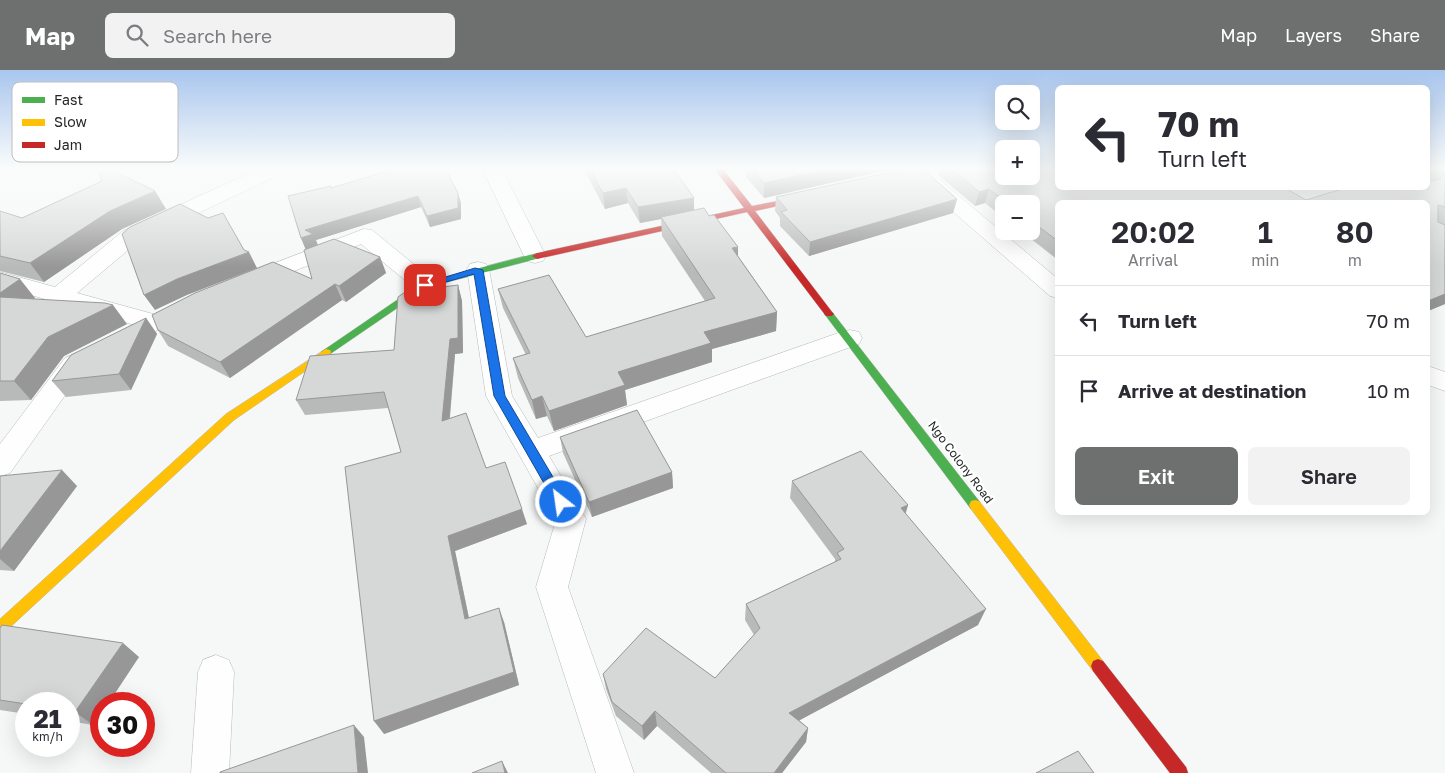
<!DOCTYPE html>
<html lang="en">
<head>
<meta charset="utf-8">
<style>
  body { margin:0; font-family:"Golos Text",sans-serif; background:#f2f2f3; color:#2b2b33; height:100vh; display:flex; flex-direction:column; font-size:19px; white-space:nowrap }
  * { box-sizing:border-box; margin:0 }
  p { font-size:16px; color:#7c7c81 }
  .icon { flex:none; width:28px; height:28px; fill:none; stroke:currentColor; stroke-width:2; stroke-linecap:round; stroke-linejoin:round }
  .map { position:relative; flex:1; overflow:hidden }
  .sheet { position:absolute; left:1055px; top:130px; width:375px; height:315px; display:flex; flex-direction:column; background:#fff; border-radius:8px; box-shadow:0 5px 20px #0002 }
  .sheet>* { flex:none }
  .top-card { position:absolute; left:1055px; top:15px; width:375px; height:105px; border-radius:8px; box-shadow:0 5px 20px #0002; background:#fff; color:#2b2b33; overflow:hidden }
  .tools { position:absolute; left:995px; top:15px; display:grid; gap:10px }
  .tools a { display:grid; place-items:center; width:45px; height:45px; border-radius:8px; background:#fff; box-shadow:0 5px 20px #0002; font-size:25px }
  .speed { position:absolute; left:15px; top:622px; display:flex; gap:10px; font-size:25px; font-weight:700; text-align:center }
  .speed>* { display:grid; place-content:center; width:65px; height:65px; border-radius:50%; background:#fff; box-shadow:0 5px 20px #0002; line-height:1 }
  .speed small { font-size:12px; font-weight:400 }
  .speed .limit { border:8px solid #d22; background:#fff; color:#111 }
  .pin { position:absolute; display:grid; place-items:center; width:42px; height:42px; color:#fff; margin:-21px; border-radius:10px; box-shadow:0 2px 8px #0006 }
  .me { position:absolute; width:55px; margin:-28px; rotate:330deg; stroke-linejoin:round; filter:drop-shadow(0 0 4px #0008) }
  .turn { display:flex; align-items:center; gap:18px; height:105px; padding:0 20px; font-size:22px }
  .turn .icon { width:65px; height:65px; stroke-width:2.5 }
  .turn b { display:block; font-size:35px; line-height:42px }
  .eta { display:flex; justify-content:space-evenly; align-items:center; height:85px; text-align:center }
  .eta b { font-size:30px; font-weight:600; line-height:35px }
  .button { display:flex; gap:10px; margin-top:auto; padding:10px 20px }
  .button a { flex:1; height:58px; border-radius:8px; background:#6e7070; color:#fff; font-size:20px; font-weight:600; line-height:58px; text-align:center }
  .button a+a { background:#f2f2f3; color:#2b2b33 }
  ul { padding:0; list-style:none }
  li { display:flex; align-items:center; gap:15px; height:70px; padding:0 20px; border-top:1px solid #e1e1e2 }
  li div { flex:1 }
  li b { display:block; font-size:19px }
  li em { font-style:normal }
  header { display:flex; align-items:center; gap:30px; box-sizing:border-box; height:70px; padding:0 25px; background:#6e7070; color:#fff }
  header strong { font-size:24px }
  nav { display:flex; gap:28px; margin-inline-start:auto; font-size:18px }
  .search { width:350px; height:45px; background:#f2f2f3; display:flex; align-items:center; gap:12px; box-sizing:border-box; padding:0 18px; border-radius:8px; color:#7c7c81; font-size:19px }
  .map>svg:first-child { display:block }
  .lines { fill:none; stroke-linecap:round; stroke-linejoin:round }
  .street-casing { stroke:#b8baba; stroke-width:1 }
  .fast-casing { stroke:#b8baba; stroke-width:1 }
  .slow-casing { stroke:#b8baba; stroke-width:1 }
  .jam-casing { stroke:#b8baba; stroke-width:1 }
  .street { fill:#fefefe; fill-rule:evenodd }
  .fast { fill:#4caf50; fill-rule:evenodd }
  .slow { fill:#ffc107; fill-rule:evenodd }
  .jam { fill:#c62828; fill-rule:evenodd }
  .wall { fill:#b8bab9 }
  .shaded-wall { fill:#969796 }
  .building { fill:#d6d8d7; stroke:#969796 }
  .route { fill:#1a73e8; stroke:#114b97 }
  .labels { text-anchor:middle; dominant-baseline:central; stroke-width:4.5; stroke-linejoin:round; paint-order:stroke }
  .street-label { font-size:12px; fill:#252727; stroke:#fff }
  .key { fill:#fff; stroke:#bebebe; stroke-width:1 }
  .key-label { font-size:14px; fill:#252727 }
</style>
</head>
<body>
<header>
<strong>Map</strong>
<div class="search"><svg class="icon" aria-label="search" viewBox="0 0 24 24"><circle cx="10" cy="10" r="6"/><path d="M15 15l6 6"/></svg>Search here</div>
<nav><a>Map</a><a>Layers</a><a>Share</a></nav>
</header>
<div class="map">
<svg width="1445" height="703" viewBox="0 0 1445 703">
  <rect width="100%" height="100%" fill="#f5f8f7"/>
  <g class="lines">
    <g class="street-casing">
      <path id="street" d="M261,98H287L285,102L139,171L77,223L164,247L167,253L164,259L155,261L0,216V202L55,217L123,161Z
        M482,98H501L546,186L543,191L535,193L527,191L524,186Z
        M927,103L934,105L1058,209V228L1050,226L920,113L917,109L920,105Z
        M364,159L372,160L433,210L437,215L433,220L425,222L417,220L361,174L257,216L249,218L241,216L238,211L241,206Z
        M478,192L486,194L489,199L512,326L538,368L841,262L850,260L859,262L862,268L859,274L549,386L586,449L568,517L634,703H596L536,517L556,450L486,326L467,199L470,194Z
        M82,281L91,284L95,290L91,296L83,300L10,403L0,406V374L65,288Z
        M1428,296L1445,302V321L1428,315Z
        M216,585L229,590L234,602L229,703H191L198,602L203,590Z"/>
    </g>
    <g class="fast-casing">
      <path id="fast" d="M537,183L542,186L540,188L428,217L330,284H322L321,282L422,213Z
        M829,241L832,242L979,431L981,435L979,439L975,440L971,439L826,246L824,244L826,242Z"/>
    </g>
    <g class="slow-casing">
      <path id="slow" d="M923,98H939L887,111L883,109Z
        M326,279L330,280L331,282L330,284L234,350L5,562L0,564V549L226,344Z
        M975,430L979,431L1103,591L1105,596L1103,601L1098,603L1093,601L971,439L969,435L971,431Z"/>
    </g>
    <g class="jam-casing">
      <path id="jam" d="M714,98H722L752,136L814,124V128L755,141L832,242L834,244L832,246H826L747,142L537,189L532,186L537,183L744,138Z
        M1098,589L1103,591L1186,697L1188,703H1170L1093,601L1091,596L1093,591Z"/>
    </g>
    <use href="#street" class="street"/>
    <use href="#fast" class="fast"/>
    <use href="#slow" class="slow"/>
    <use href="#jam" class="jam"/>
  </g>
  <path class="wall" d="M583,98H673L694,140L738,186L777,242L776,261L712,279V292L625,320L627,335L554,361L547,346L536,349L518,308L513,288L526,285L503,238L498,219L586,267L705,231L662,166L661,149L640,153L628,133L605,139Z
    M746,98H896L764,128L746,107Z
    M940,98H1004L1170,119H1173L1171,118H1285L1306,130L1345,118H1392L1384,119L1428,118V98H1445V234L1428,241V132H1058V190L1021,161H1031V134H1004V148L985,133L975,136L938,105Z
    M331,118L461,133V149L430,157L421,137L316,170L306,180L301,168Z
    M155,121L166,139L122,159L44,212L0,201V141L22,148Z
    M776,127L957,129L953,143L809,186L780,156V148L775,141Z
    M380,187L386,203L346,232L342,230L230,308L168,276L158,260Z
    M0,203L35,228L34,229L127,254L64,286L31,330L0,331Z
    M458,215L462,231L463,283L455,284L450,348L527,454L455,481L469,548L504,552L519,615L384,664L401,382L388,338L305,345L296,330L394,280Z
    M146,248L157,264L131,320L66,327L52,311Z
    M560,367L672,402L673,418L592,447L563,383Z
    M0,406L77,416L14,501L0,500Z
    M792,411L908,435L905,443L978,555L799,650L808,658L806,672L782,703H711L657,656L644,670L616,646L606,619L603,604L715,608L754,565L745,550L746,534L835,492V489L790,428Z
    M0,558L139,587L101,634V643L93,655L69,651V634H26V644L0,640Z"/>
  <path class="shaded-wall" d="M833,98H896L764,128V113Z
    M626,118L628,133L605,139L603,123Z
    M1374,118H1392L1372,122Z
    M989,119L985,133L975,136L979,122Z
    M155,121L166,139L122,159L44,212L30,193L110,141Z
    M458,123L461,133V149L430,157L427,146Z
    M418,126L421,137L316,170L318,175L306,180L301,168L305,160Z
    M694,128V143L661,147V149L640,153L638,137Z
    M957,129L953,143L809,186L810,172Z
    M738,177V196L732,178Z
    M249,182L257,198L187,225L155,240L144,225L177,209Z
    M380,187L386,203L346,232L339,216Z
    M20,209L35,228L10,246L0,233V223Z
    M335,214L342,230L230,308L220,292Z
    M458,215L462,231L463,283L455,284L448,366L442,351L450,269Z
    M1445,224V234L1428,241V231Z
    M113,235L127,254L64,286L31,330L14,311L48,267Z
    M777,242L776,261L712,279V292L625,320L627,335L554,361L549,341L618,302L704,262Z
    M146,248L157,264L131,320L119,304Z
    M542,326L547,346L536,349L532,330Z
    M62,400L77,416L14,501L0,489V481Z
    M672,402L673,418L592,447L589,432Z
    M908,435L903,453L901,438Z
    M522,439L527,454L455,481L472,563L465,549L448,466Z
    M499,538L504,552L519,615L384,664L374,651Z
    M986,539L978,555L787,657L789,643Z
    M123,573L139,587L108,634H101V643L93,655L75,642Z
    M655,641L657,656L644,670L642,656Z
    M354,655L364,667L368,703H358Z
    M808,658L806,672L782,703H774Z
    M502,691L508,703H505Z"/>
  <path class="building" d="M97,98H108L155,121L110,141L30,193L0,186V141L22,148L102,111Z
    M398,98H443L448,104L458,123V138L427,146L418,126L305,160L313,164L301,168L288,126L331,116V118Z
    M589,98H673L694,128L638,137L626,118L603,123Z
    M752,98H833L764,113Z
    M910,98H922L957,129L810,172L781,142L787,140L776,127Z
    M951,98H1004V106H1031V98H1058V118H1168L1170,119H1194L1196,118H1285L1306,130L1345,118H1380L1382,119H1396L1404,118H1428V112L1440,109L1444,104L1440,98H1445V137L1438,135V152L1445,155V224L1428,231V132H1058V171L1031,151V134H1009L989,119L979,122Z
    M1428,98H1438L1436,102H1428Z
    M180,134L208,148L223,143L244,180L249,182L177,209L144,225L122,164L130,157Z
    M704,138L709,146L714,145L738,177L732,178L777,242L704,262L711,273L618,302L625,315L549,341L542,326L532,330L513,288L530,283L498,219L549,205L586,267L715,228L661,147Z
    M334,169L380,187L339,216L335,214L220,292L158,260L152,245L195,223L273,192L312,209L304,180Z
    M0,203L20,209L0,223Z
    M458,215V268L450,269L442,351L466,343L486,398L505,392L522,439L448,466L465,549L499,538L514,602L374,651L345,397L401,382L384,322L296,330L310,286L394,280L398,227L405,222Z
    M0,227L105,233L113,235L48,267L14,311H0Z
    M146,248L119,304L52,311L71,285Z
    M637,340L672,402L589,432L560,367Z
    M861,381L908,435L901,438L986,539L789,643L808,658L774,703H726L655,641L642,656L612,632L603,604L646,558L715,608L760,558L746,534L841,489L837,483L844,479L792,411Z
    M62,400L0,481V406Z
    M2,555L123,573L75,642L69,641V634H26L0,630V558Z
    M354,655L358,703H220V702Z
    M1078,681L1094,703H1036Z
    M502,691L505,703H472Z"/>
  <linearGradient id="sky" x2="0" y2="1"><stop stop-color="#a9c6ee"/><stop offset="0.5" stop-color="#fafcfb"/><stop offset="1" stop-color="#fafcfb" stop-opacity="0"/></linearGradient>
  <rect width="1445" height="197" fill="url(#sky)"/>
  <path class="route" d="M475,198L483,200L505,326L566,429L567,432L566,436H557L494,326L474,204L425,218L420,215Z"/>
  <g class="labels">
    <g class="street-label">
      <text transform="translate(961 392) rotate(53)">Ngo Colony Road</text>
    </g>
  </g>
  <rect x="12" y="12" width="166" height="80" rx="8" class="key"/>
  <rect x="22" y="27" width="23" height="6" fill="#4caf50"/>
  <rect x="22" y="49" width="23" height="7" fill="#ffc107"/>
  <rect x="22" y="72" width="23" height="6" fill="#c62828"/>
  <g class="key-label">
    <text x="54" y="35">Fast</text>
    <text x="54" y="57">Slow</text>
    <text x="54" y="80">Jam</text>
  </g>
</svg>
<div class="tools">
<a><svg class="icon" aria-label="search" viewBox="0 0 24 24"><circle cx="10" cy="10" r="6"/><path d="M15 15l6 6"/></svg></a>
<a>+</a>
<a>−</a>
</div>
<div class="speed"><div>21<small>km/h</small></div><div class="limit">30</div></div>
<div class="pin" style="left:425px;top:215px;background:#d93025"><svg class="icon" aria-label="arrive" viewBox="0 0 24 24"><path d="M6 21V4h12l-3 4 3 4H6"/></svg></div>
<svg class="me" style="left:561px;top:432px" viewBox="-20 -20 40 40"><circle r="17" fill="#1a73e8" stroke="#fff" stroke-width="3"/><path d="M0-11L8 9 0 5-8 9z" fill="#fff"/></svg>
<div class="top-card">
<div class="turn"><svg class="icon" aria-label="left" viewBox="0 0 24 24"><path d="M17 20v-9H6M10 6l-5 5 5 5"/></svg><div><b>70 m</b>Turn left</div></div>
</div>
<section class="sheet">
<div class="eta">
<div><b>20:02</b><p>Arrival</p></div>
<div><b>1</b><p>min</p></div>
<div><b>80</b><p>m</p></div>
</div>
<ul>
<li><svg class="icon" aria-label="left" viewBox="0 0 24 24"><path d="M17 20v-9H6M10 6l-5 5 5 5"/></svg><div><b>Turn left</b></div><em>70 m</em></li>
<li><svg class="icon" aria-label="arrive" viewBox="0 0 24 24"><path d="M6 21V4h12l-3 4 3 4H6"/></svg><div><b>Arrive at destination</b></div><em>10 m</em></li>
</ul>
<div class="button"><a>Exit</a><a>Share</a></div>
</section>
</div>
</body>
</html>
